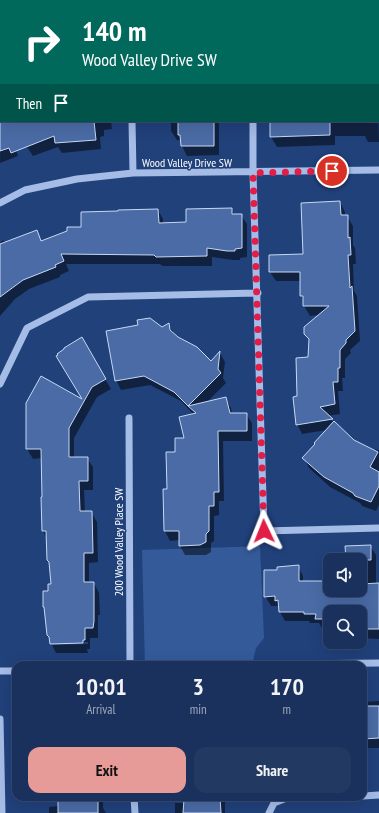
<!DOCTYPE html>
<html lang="en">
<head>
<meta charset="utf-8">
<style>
  body { margin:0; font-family:"PT Sans Narrow",sans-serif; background:#223962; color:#f1f3f6; height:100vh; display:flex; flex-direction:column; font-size:15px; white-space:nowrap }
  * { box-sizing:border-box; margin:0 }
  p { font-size:13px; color:#9fa9bb }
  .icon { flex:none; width:22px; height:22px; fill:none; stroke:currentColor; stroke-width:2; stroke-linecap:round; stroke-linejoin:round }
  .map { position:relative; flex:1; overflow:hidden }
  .side { position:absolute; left:12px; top:661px; width:355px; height:140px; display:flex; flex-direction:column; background:#19315c; border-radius:12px; box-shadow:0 4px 16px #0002,0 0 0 1px #374c72 }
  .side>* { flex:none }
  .top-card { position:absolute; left:0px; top:0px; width:379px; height:122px; box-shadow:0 4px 16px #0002,0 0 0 1px #374c72; background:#00695c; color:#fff; overflow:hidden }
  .controls { position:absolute; left:323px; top:553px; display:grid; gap:8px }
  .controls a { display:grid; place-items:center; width:44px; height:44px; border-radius:8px; background:#19315c; box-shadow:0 4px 16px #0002,0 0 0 1px #374c72; font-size:20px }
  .pin { position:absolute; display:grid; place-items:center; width:34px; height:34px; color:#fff; margin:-17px; border:2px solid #fff; border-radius:50%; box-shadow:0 1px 4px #0007 }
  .me { position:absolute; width:44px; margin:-22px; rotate:358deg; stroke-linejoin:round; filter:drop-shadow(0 0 3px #0008) }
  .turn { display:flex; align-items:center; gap:14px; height:84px; padding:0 16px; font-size:18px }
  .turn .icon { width:52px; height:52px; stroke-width:2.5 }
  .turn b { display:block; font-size:28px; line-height:34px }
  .then { display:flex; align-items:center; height:38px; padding:0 16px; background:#0003; gap:8px; font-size:15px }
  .eta { display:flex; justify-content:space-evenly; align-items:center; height:68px; text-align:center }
  .eta b { font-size:24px; font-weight:700; line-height:28px }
  .cta { display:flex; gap:8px; margin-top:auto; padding:8px 16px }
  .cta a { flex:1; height:46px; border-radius:12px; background:#e69b98; color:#111; font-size:16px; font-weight:700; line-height:46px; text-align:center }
  .cta a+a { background:#223962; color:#f1f3f6 }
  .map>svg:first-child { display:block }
  .green { fill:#345a99 }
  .shadow { fill:#0007; fill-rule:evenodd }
  .building { fill:#4a6ba5; stroke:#c7d8f5 }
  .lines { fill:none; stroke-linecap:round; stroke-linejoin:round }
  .path { stroke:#a4bce6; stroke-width:2.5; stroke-dasharray:2 3; stroke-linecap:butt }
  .minor { stroke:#a4bce6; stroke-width:7 }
  .route { stroke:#e11d48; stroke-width:7; stroke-dasharray:0 12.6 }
  .labels { text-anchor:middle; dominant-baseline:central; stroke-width:3; stroke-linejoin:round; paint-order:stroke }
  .street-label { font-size:12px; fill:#fff; stroke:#21417b }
</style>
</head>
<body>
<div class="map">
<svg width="379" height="813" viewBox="0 0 379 813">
  <rect width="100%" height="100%" fill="#21417b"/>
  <path class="green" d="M260,546L264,638L256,648L252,665H145L142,550Z"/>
  <path class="shadow" d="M57,0H90V1H51Z
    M167,0H209V1H167Z
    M240,0H379V32L378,1Z
    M378,98L379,142H368L365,136H335V145L277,147L271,137V121H378Z
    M1,110V121H7L18,156L0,163Z
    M24,121H111L112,129L104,130V136L100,137L101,149L62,153L58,147L33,156L27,147Z
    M171,121H219V155L187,156L182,146V140H177L171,131Z
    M340,202L345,212V216H347L353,226V245L355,248L356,264H353L354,291L357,296L360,341L350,350L351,353L345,359V378H342L343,391H338L340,414L327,416L354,441L371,449L379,450V505L376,511L362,506L360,503L330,487L309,468L304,458L327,430L302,434L297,424L298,397L309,358L310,342L305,333L319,315L310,316L304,306V301L301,296V281H276L270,272L304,255Z
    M231,209L235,215H241L247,224V257L240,258V260H233L212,257V266H162L160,264H66L69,271L60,275V277L29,289L15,299L0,316V243L3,240L6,243L36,231L42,242L82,228L158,210L163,219V224L187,223Z
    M168,324L174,334L211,362L220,353L225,362L223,378L226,383L206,403L226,399L231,408L232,414H246L252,423V441H223L224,501H219V515L214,516V541L211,543V552L206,555H185L180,546V540L170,541L165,531L164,490H168L176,453L185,439L194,415L181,401L150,385L121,390L116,380L162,328Z
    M81,339L111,389L97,397L74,438V458H87L93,467V490H84L85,512H91L97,522L98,562L89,563V583H94L99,593L100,615H98V638H90V649H87L88,653H56L51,643L52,585L47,539L43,531L42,458L33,459L27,449L41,377L84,402L58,356ZM88,642V644L52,645V643Z
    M370,546L376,555V585L379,584V639L360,638V612H330V628H322L319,623H310L309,621H285L280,612L279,606H271L265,596L278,571L298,566L303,576V582H330V590H360V560H347Z
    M379,701V748H363V702Z
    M58,797H103V808L106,813H49V807L59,806Z
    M186,797H224L225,799V813H175V803H185Z"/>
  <path class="building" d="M0,121H94L96,140L55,143L54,136L11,153L9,148L0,151Z
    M178,121H214V146H181L180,135H178Z
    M270,121H330V135L270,137Z
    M340,201L341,215H348V238L350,237L351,255H348L350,288L352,286L355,331L346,340V343L340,350V368H338V382H333L335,404L320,407L333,419L296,425L293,397L297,396L296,358L308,357L309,339L304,334V327L329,306H303V296H300V272H269V255L303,254L301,203Z
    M232,208V214H242V248L235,249V251H227L207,248V256L156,257L154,255L61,254L64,261L55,265L56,267L23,280L0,297V244L37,230L41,241L67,231V227H81V212L118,211V210L158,209L159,223L186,222V209Z
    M150,318L162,327L169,323L170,330L178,337L197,347L211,361L220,351L218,369L221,373L188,406L174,392L144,376L115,381L106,331L138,325L137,320Z
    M82,337L106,379L92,387L69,428V457H88V481H79L80,511H92L93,553H84V582H94V621L93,628H85V640H83V643L50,644L49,637L47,635L44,607H43V591H48V584H51L49,562L47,560L46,531H42L41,497H42L41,449H26V403L41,376L82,399L56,356L58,355L57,354L64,349V348Z
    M226,397L230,413H247V431H218L219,492H214V506H209V531L206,534V542L200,545L179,546V531H164L163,489H167L166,452H175V438H184L179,417L196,413L188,406Z
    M334,421L354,440L378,452L370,467L379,472V486L371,502L355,496L353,493L324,477L302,458L315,444L314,443Z
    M371,545V560H346L345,546Z
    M299,565V581H330V590H360V584L379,583V629H360V612H330V619H315L316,614H304V612H279L278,600L275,601V596L264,597V570H277V567Z
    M363,706H379V738L363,739Z
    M58,797H98V813H58Z
    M185,797H220L221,813H183L184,799H185Z"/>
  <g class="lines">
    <path class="path" d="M173,665L175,664L202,665"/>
    <path class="minor" d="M132,0V1
      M378,51H379
      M132,121L133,173
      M253,121V173L264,531L379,528
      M0,203L25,190L77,179L133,173L379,170
      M0,384L27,328L88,297L258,293
      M129,418L130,665
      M293,664L379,663
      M0,671H16
      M0,719L2,813
      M363,796L379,795
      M134,797L135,813
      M269,813L274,803L289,797"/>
  </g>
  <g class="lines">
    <path class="route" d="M264,531L253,173L332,171"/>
  </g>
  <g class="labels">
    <g class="street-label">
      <text x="187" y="162">Wood Valley Drive SW</text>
      <text transform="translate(118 542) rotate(-90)">200 Wood Valley Place SW</text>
    </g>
  </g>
</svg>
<div class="controls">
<a><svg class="icon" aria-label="sound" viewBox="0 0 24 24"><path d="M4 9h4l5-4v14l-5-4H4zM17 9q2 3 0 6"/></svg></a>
<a><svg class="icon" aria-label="search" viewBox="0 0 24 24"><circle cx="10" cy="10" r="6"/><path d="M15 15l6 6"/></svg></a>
</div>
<div class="pin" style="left:332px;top:171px;background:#d93025"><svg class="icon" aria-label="arrive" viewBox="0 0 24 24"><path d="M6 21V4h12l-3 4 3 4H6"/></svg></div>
<svg class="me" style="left:264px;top:531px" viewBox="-20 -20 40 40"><path d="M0-17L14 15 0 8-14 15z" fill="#e11d48" stroke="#fff" stroke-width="4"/></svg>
<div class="top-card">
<div class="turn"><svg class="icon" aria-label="right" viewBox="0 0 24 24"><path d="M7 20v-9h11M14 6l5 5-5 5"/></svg><div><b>140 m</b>Wood Valley Drive SW</div></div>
<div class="then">Then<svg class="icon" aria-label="arrive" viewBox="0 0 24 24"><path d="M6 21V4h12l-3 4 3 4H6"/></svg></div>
</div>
<section class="side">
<div class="eta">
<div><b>10:01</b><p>Arrival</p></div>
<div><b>3</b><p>min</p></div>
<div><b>170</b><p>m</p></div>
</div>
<div class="cta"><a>Exit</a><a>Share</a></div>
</section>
</div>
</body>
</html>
